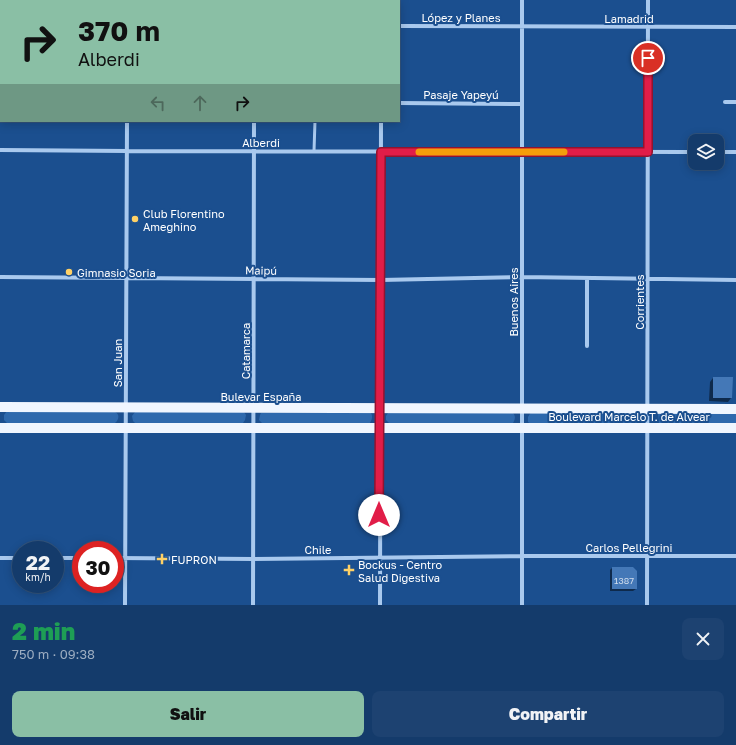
<!DOCTYPE html>
<html lang="es">
<head>
<meta charset="utf-8">
<style>
  body { margin:0; font-family:"Golos Text",sans-serif; background:#1d4271; color:#f1f3f6; height:100vh; display:flex; flex-direction:column; font-size:15px; white-space:nowrap }
  * { box-sizing:border-box; margin:0 }
  p { font-size:13px; color:#9dadc1 }
  .icon { flex:none; width:22px; height:22px; fill:none; stroke:currentColor; stroke-width:2; stroke-linecap:round; stroke-linejoin:round }
  .map { position:relative; height:605px; overflow:hidden }
  .sheet { display:flex; flex-direction:column; background:#143b6b; flex:1 }
  .sheet>* { flex:none }
  .hud { position:absolute; left:0px; top:0px; width:400px; height:122px; box-shadow:0 2px 10px #0003,0 0 0 1px #33557e; background:#8abfa5; color:#111; overflow:hidden }
  .tools { position:absolute; left:688px; top:134px; display:grid; gap:8px }
  .tools a { display:grid; place-items:center; width:36px; height:36px; border-radius:8px; background:#143b6b; box-shadow:0 2px 10px #0003,0 0 0 1px #33557e; font-size:20px }
  .speed { position:absolute; left:12px; top:541px; display:flex; gap:8px; font-size:20px; font-weight:700; text-align:center }
  .speed>* { display:grid; place-content:center; width:52px; height:52px; border-radius:50%; background:#143b6b; box-shadow:0 2px 10px #0003,0 0 0 1px #33557e; line-height:1 }
  .speed small { font-size:10px; font-weight:400 }
  .speed .limit { border:6px solid #d22; background:#fff; color:#111 }
  .pin { position:absolute; display:grid; place-items:center; width:34px; height:34px; color:#fff; margin:-17px; border:2px solid #fff; border-radius:50%; box-shadow:0 1px 4px #0007 }
  .me { position:absolute; width:44px; margin:-22px; rotate:0deg; stroke-linejoin:round; filter:drop-shadow(0 0 3px #0008) }
  .turn { display:flex; align-items:center; gap:14px; height:84px; padding:0 12px; font-size:18px }
  .turn .icon { width:52px; height:52px; stroke-width:2.5 }
  .turn b { display:block; font-size:28px; line-height:34px }
  .lanes { display:flex; align-items:center; height:38px; padding:0 12px; background:#0003; justify-content:center; gap:20px; direction:ltr }
  .lanes .off { opacity:.35 }
  .round { display:grid; place-items:center; flex:none; width:42px; height:42px; border-radius:8px; background:#1d4271 }
  .headline { display:flex; align-items:center; justify-content:space-between; height:68px; padding:0 12px }
  h1 { font-size:24px; font-weight:800; line-height:30px; color:#1e9e55 }
  .button { display:flex; gap:8px; margin-top:auto; padding:8px 12px }
  .button a { flex:1; height:46px; border-radius:8px; background:#8abfa5; color:#111; font-size:16px; font-weight:800; line-height:46px; text-align:center }
  .button a+a { background:#1d4271; color:#f1f3f6 }
  .map>svg:first-child { display:block }
  .green { fill:#2e69ad }
  .shadow { fill:#0007 }
  .building { fill:#4478b7 }
  .lines { fill:none; stroke-linecap:round; stroke-linejoin:round }
  .lane { stroke:#a9c9ee; stroke-width:3 }
  .street { stroke:#a9c9ee; stroke-width:4 }
  .primary { stroke:#f0f6ff; stroke-width:10 }
  .route-casing { stroke:#92132f; stroke-width:10 }
  .route { stroke:#e11d48; stroke-width:7 }
  .slow { stroke:#f59e0b; stroke-width:7 }
  .poi-dot { fill:#ffd166; stroke:#1b4f8f; stroke-width:1.5 }
  .labels { text-anchor:middle; dominant-baseline:central; stroke-width:4; stroke-linejoin:round; paint-order:stroke }
  .number-label { font-size:9px; fill:#d0dded }
  .street-label { font-size:11px; fill:#fff; stroke:#1b4f8f }
  .poi-label { font-size:11px; fill:#fff; stroke:#1b4f8f; text-anchor:start }
</style>
</head>
<body>
<div class="map">
<svg width="736" height="605" viewBox="0 0 736 605">
  <rect width="100%" height="100%" fill="#1b4f8f"/>
  <path class="green" d="M7,411L115,412C120,414 119,420 115,423H7L4,420V415Z
    M135,412H244L246,415L245,420L243,423H135L133,421L132,416Z
    M531,412L637,413C640,416 639,421 636,423L531,424L528,422V417Z
    M261,413H371C373,416 372,421 369,424H263L259,420L260,415Z
    M388,413H513C516,416 515,420 513,423L390,424L386,420V416Z
    M658,413H736V424L659,425Z"/>
  <path class="shadow" d="M713,378L731,398L728,402L709,401L710,382Z
    M612,568L636,589L633,591H610V570Z"/>
  <path class="building" d="M713,377H733L732,398H713Z
    M612,567H633L637,571V589H612Z"/>
  <g class="lines">
    <path class="lane" d="M314,151L315,121"/>
    <path class="street" d="M127,1V0
      M254,1V0
      M381,1V0
      M0,23H1
      M399,26L736,27
      M725,102H736
      M399,103L522,104
      M0,150L127,151L695,152
      M717,152H736
      M0,277L381,280L522,277L736,280
      M587,278V346
      M0,558H21
      M55,558H81
      M115,558L254,559L522,556H736
      M125,605L127,121
      M253,605L254,121
      M380,605L381,121
      M522,605V0
      M647,605L648,0"/>
    <path class="primary" d="M0,407L736,409
      M0,428H736"/>
  </g>
  <g class="lines">
    <g class="route-casing">
      <path id="route" d="M379,515L381,152H648V58"/>
    </g>
    <use href="#route" class="route"/>
    <path class="slow" d="M419,152H564"/>
  </g>
  <g class="poi-dot">
    <circle cx="135" cy="219" r="4"/>
    <circle cx="69" cy="272" r="4"/>
    <path d="M160 553h4v4h4v4h-4v4h-4v-4h-4v-4h4z"/>
    <path d="M347 564h4v4h4v4h-4v4h-4v-4h-4v-4h4z"/>
  </g>
  <g class="labels">
    <g class="number-label">
      <text x="624" y="580">1387</text>
    </g>
    <g class="street-label">
      <text x="461" y="17">López y Planes</text>
      <text x="629" y="18">Lamadrid</text>
      <text x="461" y="94">Pasaje Yapeyú</text>
      <text x="261" y="142">Alberdi</text>
      <text transform="translate(261 270) rotate(1)">Maipú</text>
      <text transform="translate(513 302) rotate(-90)">Buenos Aires</text>
      <text transform="translate(639 302) rotate(-90)">Corrientes</text>
      <text transform="translate(245 351) rotate(-90)">Catamarca</text>
      <text transform="translate(117 363) rotate(-90)">San Juan</text>
      <text x="261" y="396">Bulevar España</text>
      <text x="629" y="416">Boulevard Marcelo T. de Alvear</text>
      <text x="629" y="547">Carlos Pellegrini</text>
      <text x="318" y="549">Chile</text>
    </g>
    <g class="poi-label">
      <text x="143" y="213">Club Florentino<tspan x="143" dy="13">Ameghino</tspan></text>
      <text x="77" y="272">Gimnasio Soria</text>
      <text x="171" y="559">FUPRON</text>
      <text x="358" y="564">Bockus - Centro<tspan x="358" dy="13">Salud Digestiva</tspan></text>
    </g>
  </g>
</svg>
<div class="tools">
<a><svg class="icon" aria-label="layers" viewBox="0 0 24 24"><path d="M12 4l9 5-9 5-9-5zM3 14l9 5 9-5"/></svg></a>
</div>
<div class="speed"><div>22<small>km/h</small></div><div class="limit">30</div></div>
<div class="pin" style="left:648px;top:58px;background:#d93025"><svg class="icon" aria-label="arrive" viewBox="0 0 24 24"><path d="M6 21V4h12l-3 4 3 4H6"/></svg></div>
<svg class="me" style="left:379px;top:515px" viewBox="-20 -20 40 40"><circle r="19" fill="#fff"/><path d="M0-13L10 11 0 6-10 11z" fill="#e11d48"/></svg>
<div class="hud">
<div class="turn"><svg class="icon" aria-label="right" viewBox="0 0 24 24"><path d="M7 20v-9h11M14 6l5 5-5 5"/></svg><div><b>370 m</b>Alberdi</div></div>
<div class="lanes"><svg class="icon off" aria-label="left" viewBox="0 0 24 24"><path d="M17 20v-9H6M10 6l-5 5 5 5"/></svg><svg class="icon off" aria-label="ahead" viewBox="0 0 24 24"><path d="M12 20V5M6 11l6-6 6 6"/></svg><svg class="icon" aria-label="right" viewBox="0 0 24 24"><path d="M7 20v-9h11M14 6l5 5-5 5"/></svg></div>
</div>
</div>
<section class="sheet">
<div class="headline"><div><h1>2 min</h1><p>750 m · 09:38</p></div><a class="round"><svg class="icon" aria-label="close" viewBox="0 0 24 24"><path d="M6 6l12 12M18 6L6 18"/></svg></a></div>
<div class="button"><a>Salir</a><a>Compartir</a></div>
</section>
</body>
</html>
